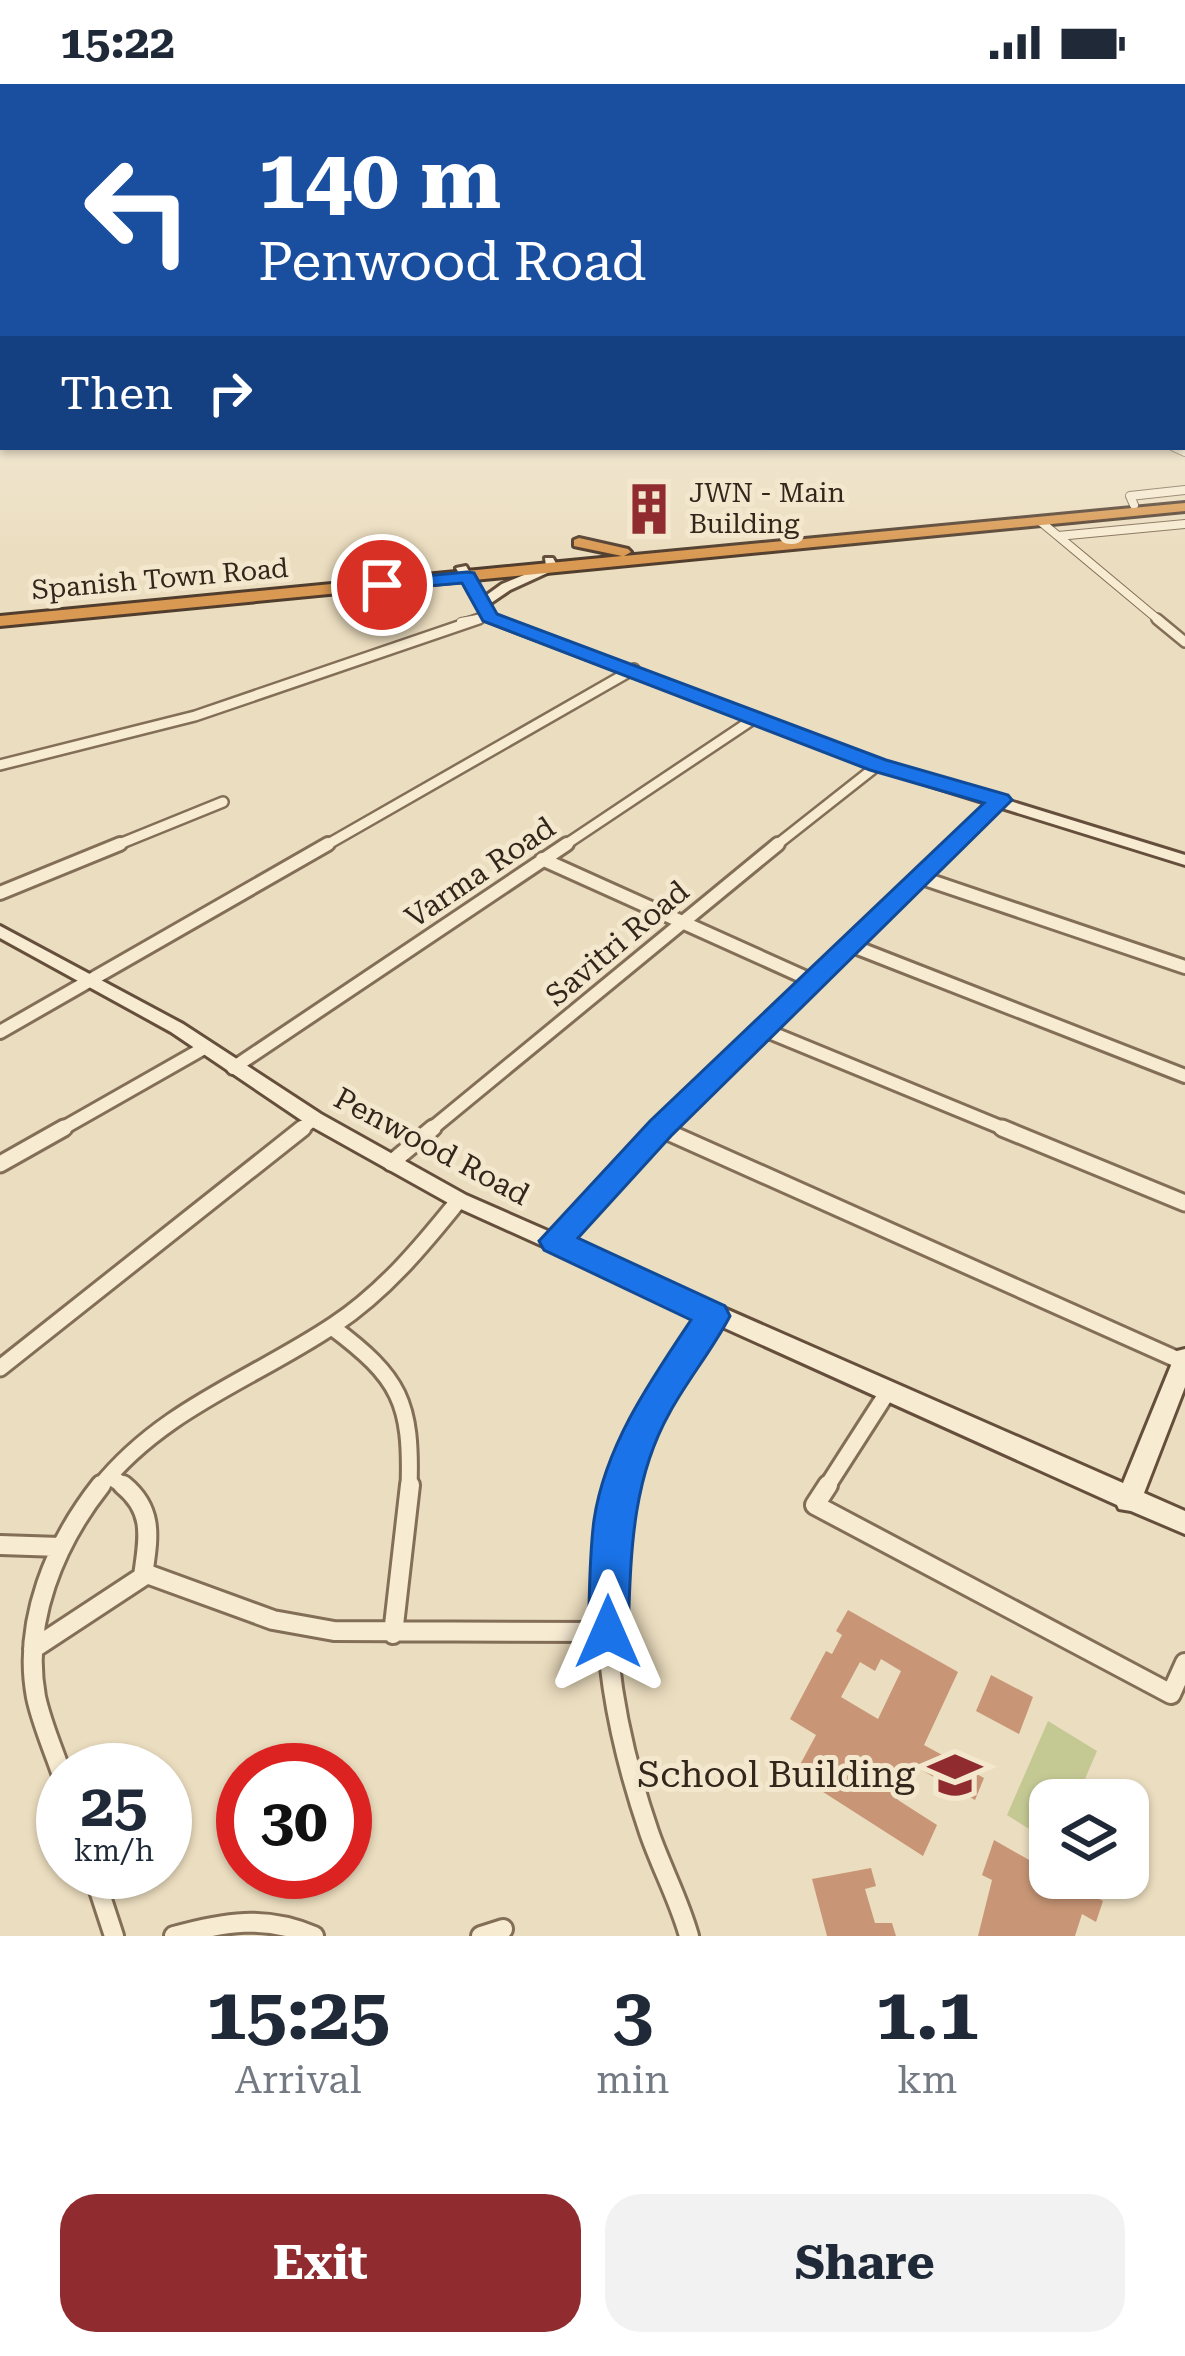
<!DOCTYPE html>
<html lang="en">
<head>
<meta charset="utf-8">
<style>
  body { margin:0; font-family:"Roboto Serif",serif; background:#f2f2f3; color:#1f2937; height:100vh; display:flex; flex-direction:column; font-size:45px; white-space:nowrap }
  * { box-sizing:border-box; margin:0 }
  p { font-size:39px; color:#747a83 }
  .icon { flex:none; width:66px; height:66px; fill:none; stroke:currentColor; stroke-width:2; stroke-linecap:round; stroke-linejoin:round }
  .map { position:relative; height:1852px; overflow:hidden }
  .sheet { display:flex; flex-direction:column; background:#fff; flex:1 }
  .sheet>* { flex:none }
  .guide { position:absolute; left:0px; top:0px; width:1185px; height:366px; box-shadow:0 3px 9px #0004; background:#1a4fa0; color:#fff; overflow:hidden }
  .controls { position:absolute; left:1029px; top:1695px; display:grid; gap:24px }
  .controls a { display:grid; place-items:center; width:120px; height:120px; border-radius:24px; background:#fff; box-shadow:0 3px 9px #0004; font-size:60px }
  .speed { position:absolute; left:36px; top:1659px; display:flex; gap:24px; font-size:60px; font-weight:700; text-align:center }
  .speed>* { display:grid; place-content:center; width:156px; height:156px; border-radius:50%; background:#fff; box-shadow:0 3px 9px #0004; line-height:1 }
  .speed small { font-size:30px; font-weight:400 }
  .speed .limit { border:18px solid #d22; background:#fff; color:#111 }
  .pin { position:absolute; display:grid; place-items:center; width:102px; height:102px; color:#fff; margin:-51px; border:6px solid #fff; border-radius:50%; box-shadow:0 3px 12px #0007 }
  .me { position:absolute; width:132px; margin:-66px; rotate:0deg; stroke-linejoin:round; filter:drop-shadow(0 0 9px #0008) }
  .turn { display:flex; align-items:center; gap:42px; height:252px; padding:0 60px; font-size:54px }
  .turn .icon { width:156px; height:156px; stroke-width:2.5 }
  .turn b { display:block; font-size:84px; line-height:102px }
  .then { display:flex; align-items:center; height:114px; padding:0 60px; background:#0003; gap:24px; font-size:45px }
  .eta { display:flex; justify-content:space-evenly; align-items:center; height:204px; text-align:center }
  .eta b { font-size:72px; font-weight:700; line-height:84px }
  .action { display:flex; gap:24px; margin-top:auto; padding:24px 60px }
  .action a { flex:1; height:138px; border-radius:36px; background:#902b2f; color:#fff; font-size:48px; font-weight:700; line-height:138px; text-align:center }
  .action a+a { background:#f2f2f3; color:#1f2937 }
  .status { display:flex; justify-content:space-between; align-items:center; height:84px; padding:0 60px; background:#fff; direction:ltr }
  .status svg { height:33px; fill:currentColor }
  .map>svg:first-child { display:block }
  .green { fill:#c4c994 }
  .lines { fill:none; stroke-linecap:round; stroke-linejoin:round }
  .canal { fill:#a2beb5; fill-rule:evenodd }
  .building { fill:#c89676; fill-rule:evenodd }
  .street-far4-casing { stroke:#836e58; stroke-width:10 }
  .street-far3-casing { stroke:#836e58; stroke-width:14 }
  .street-far2-casing { stroke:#836e58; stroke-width:18 }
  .street-far1-casing { stroke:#836e58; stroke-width:21 }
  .street-casing { stroke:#836e58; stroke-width:24 }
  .secondary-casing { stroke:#654f3c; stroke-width:6 }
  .highway-casing { stroke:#513d2d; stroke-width:6 }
  .street-far4 { stroke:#f7ebd2; stroke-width:8 }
  .street-far3 { stroke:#f7ebd2; stroke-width:9 }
  .street-far2 { stroke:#f7ebd2; stroke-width:12 }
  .street-far1 { stroke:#f7ebd2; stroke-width:15 }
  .street { stroke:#f7ebd2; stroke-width:18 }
  .secondary { fill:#f7ebd2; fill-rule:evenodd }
  .highway { fill:#d99952; fill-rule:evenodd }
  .route { fill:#1a73e8; stroke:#114b97; stroke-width:3 }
  .labels { text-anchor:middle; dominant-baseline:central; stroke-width:10; stroke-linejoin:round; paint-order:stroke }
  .far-poi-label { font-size:27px; fill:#33271c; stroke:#f3e8ce; text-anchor:start }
  .far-street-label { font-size:27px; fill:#33271c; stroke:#f3e8ce }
  .street-label { font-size:30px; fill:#33271c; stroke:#f3e8ce }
  .near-poi-label { font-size:36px; fill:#33271c; stroke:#f3e8ce; text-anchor:end }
</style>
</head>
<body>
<div class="status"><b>15:22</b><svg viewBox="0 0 49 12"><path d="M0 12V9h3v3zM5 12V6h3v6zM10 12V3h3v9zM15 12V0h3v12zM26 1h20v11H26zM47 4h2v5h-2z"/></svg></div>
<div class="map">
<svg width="1185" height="1852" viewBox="0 0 1185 1852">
  <rect width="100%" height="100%" fill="#ebddbf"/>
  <path class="green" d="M1048,1637L1097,1667L1076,1716H1050V1758L1007,1731Z"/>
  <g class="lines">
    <path class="canal" d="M1182,339H1185V344H1182Z"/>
  </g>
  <path class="building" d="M848,1526L958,1588L924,1661L984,1694L975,1716L914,1682L898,1716L937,1741L923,1772L795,1690L816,1651L790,1635L826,1567L832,1570L842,1551L836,1547ZM881,1575L901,1587L878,1635L841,1613L860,1578L875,1587Z
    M991,1591L1033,1613L1019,1650L976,1627Z
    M994,1756L1050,1788V1794H1062L1103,1817L1096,1838L1082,1830L1075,1852H978L992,1796L982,1791Z
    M871,1784L876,1802L865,1805L875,1839H892L896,1852H827L812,1795Z"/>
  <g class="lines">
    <g class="street-far4-casing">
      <path id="street-far4" d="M1174,363L1185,368
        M1134,421L1130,412L1185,406
        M1041,438L1058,452L1185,440
        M1058,452L1161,538
        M461,538L489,533"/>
    </g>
    <g class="street-far3-casing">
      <path id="street-far3" d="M1157,535L1185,558
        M0,681L195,632L479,535
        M112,763L223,718
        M323,763L634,585
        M562,763L755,634
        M774,763L878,681
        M951,763L1000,716"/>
    </g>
    <g class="street-far2-casing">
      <path id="street-far2" d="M542,775L813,897
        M922,794L1185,883
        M0,809L120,760
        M850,861L1185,992
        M762,945L1010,1047
        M0,948L328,760
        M233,984L567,760
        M661,1045L665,1047
        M58,1047L204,964
        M299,1047L314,1035
        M429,1047L778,760
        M659,1047L955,760"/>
    </g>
    <g class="street-far1-casing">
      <path id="street-far1" d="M1002,1044L1185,1119
        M661,1045L1183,1278
        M391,1079L433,1044
        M0,1080L64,1044
        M555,1157L662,1044
        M332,1243C400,1294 412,1318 409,1404
        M0,1284L303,1044
        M111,1393L127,1404
        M99,1404C163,1324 252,1296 334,1241C384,1208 422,1162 459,1116
        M622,1404L648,1336L713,1232
        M826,1404L887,1309"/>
    </g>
    <g class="street-casing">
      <path id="street" d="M123,1401C155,1427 148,1455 143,1492
        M623,1401C589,1513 612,1640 649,1748C661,1783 679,1816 689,1852
        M828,1401L815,1421L1171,1610L1185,1579
        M0,1461L60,1463
        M393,1550L410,1401
        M33,1565L147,1490L273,1536L334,1547L608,1548
        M63,1694C54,1667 42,1641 36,1613C22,1538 55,1459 101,1401
        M93,1788L114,1852
        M174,1852C224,1838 265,1831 314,1852
        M481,1852L503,1845"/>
    </g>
    <g class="secondary-casing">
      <path id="secondary" d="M545,474H553L558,483L556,485L510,506L488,521L494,531L883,678L1185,771V781L873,684L485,536L456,484L466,482L484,513L502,500L546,482Z
        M0,842L183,940L321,1030L466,1111L1123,1399L1174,1274L1177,1267L1185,1265V1303L1144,1409L1185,1427V1450L1131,1427L1119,1425L1117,1421L452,1121L307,1040L171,948L0,854Z"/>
    </g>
    <g class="highway-casing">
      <path id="highway" d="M1185,419V427L0,542V532L622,472L574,462V456L579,454L628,465L631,468L624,472Z"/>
    </g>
    <use href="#street-far4" class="street-far4"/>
    <use href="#street-far3" class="street-far3"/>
    <use href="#street-far2" class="street-far2"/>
    <use href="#street-far1" class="street-far1"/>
    <use href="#street" class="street"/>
    <use href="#secondary" class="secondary"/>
    <use href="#highway" class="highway"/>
  </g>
  <linearGradient id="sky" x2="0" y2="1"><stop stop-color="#8cb8d4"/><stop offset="0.45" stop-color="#f6f0e2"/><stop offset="1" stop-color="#f6f0e2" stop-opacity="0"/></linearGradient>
  <rect width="1185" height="474" fill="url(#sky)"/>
  <path class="route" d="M467,488L474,489L497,530L886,676L1008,711L1012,716L671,1052L578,1154L725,1222L730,1232C713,1265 688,1295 670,1328C631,1397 631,1472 628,1548L623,1562L608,1568L594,1562L588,1548C590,1512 589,1473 594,1436C605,1362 650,1297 691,1236L544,1166L539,1157L650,1037L984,719L870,686L483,537L462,499L382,506L373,501L382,496Z"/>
  <defs>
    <g id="building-bare" transform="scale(4.14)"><path d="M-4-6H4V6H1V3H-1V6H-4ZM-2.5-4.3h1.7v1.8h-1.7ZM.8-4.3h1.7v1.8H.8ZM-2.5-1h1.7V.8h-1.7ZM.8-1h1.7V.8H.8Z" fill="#902b2f" stroke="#f3e8ce" stroke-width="2.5" paint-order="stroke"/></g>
    <g id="school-bare" transform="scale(4.14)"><path d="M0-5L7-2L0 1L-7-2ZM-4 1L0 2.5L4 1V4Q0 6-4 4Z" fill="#902b2f" stroke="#f3e8ce" stroke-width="2.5" paint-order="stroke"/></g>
  </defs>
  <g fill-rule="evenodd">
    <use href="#building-bare" x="649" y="425"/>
    <use href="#school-bare" x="955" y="1691"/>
  </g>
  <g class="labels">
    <g class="far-poi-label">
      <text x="689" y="409">JWN - Main<tspan x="689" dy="31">Building</tspan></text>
    </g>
    <g class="far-street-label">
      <text transform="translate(160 495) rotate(-5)">Spanish Town Road</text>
    </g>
    <g class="street-label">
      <text transform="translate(480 788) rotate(-34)">Varma Road</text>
      <text transform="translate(617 859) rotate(-40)">Savitri Road</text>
      <text transform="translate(432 1062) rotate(28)">Penwood Road</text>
    </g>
    <g class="near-poi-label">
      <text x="915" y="1691">School Building</text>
    </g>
  </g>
</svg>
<div class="controls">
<a><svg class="icon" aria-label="layers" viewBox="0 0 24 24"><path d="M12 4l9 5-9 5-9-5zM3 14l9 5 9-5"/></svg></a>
</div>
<div class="speed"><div>25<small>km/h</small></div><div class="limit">30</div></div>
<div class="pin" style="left:382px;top:501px;background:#d93025"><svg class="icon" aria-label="arrive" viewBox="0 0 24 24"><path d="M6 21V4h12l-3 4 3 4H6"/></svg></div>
<svg class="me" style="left:608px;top:1548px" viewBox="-20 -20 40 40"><path d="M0-17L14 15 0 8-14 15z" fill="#1a73e8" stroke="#fff" stroke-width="4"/></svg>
<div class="guide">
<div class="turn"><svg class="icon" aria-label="left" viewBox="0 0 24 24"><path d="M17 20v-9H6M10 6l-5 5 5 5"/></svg><div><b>140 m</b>Penwood Road</div></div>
<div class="then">Then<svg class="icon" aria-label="right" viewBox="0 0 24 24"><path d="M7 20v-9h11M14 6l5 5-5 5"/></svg></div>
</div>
</div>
<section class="sheet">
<div class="eta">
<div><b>15:25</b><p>Arrival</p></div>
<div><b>3</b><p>min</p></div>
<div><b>1.1</b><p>km</p></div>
</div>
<div class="action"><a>Exit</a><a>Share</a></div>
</section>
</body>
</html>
